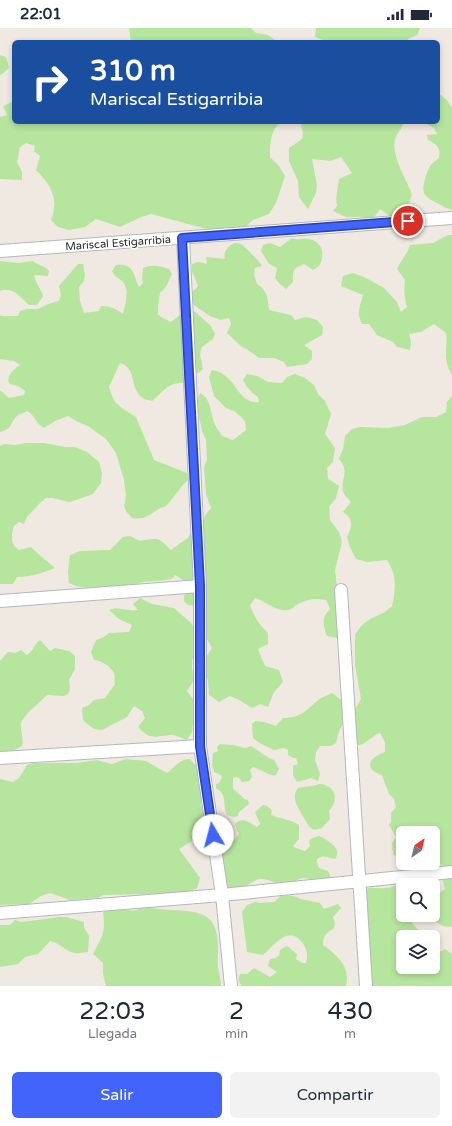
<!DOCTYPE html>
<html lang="es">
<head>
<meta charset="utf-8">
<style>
  body { margin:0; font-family:"Varela Round",sans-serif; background:#f2f2f3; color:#1f2937; height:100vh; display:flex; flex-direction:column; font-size:15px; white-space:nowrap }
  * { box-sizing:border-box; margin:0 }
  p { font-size:13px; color:#747a83 }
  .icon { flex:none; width:22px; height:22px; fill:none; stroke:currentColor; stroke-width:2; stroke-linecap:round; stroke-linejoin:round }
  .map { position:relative; height:958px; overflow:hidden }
  .details { display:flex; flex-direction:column; background:#fff; flex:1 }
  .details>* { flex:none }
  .hud { position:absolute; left:12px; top:12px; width:428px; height:84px; border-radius:6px; box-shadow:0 2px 6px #0003; background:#1a4fa0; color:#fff; overflow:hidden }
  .needle { width:26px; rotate:34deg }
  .controls { position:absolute; left:396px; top:798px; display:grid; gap:8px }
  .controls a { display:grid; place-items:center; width:44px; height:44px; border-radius:6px; background:#fff; box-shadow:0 2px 6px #0003; font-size:20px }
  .pin { position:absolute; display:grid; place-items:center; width:34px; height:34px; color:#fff; margin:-17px; border:2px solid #fff; border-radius:50%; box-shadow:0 1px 4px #0007 }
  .me { position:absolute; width:44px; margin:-22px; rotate:352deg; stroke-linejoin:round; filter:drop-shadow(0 0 3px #0008) }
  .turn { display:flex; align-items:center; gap:14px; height:84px; padding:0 12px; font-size:18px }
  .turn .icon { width:52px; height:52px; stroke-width:2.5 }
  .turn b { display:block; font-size:28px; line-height:34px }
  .eta { display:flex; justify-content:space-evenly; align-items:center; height:68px; text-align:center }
  .eta b { font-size:24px; font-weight:600; line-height:28px }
  .primary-button { display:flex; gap:8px; margin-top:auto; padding:8px 12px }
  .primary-button a { flex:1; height:46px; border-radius:6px; background:#4264fb; color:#fff; font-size:16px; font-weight:600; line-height:46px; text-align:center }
  .primary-button a+a { background:#f2f2f3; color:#1f2937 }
  .status { display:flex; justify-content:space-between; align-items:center; height:28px; padding:0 20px; background:#fff; direction:ltr }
  .status svg { height:11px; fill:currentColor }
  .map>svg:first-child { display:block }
  .green { fill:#b6e59e }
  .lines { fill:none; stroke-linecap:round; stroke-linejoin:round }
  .street-casing { stroke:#b4b7c1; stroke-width:14 }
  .street { stroke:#fff; stroke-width:12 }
  .route-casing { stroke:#2b41a3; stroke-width:10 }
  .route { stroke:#4264fb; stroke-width:7 }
  .labels { text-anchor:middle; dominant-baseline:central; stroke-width:3.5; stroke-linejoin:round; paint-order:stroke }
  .street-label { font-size:11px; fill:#2e2e2e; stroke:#fff }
</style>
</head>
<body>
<div class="status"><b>22:01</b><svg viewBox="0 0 49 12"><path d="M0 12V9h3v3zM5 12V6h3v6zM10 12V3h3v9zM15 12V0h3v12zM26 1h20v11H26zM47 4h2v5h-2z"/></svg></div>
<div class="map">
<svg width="452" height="958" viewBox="0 0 452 958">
  <rect width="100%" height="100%" fill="#efe9e1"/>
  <path class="green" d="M129,0H251L256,5L268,7L278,14H131Z
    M316,0H420L417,7L408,11L410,14H328L315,9Z
    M0,27L6,29L9,40L2,46L0,47Z
    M438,65L447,72L452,80V182C446,180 442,178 437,175C424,168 421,166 425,151C428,140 430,136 439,130C441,120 437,116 428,112L427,107L437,106L434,100L423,94H438Z
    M14,73V94H280C270,104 270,116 270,129L279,138L285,148L276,175L269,186L253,192L242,202L226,204L203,200L151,186L139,190L120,199L96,191L85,199L69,202L58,199L51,192C59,171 52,158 36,142L40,128L34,123L35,118L26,115L20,119L17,134L22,144V152L0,151V89L7,87L3,78Z
    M305,94H404C402,100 396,107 395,111C391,127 406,151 412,166C407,182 407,183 391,189L380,181L373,191L359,189H346L333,183L337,178C335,169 338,161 339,151L352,145L341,129L330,133L312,131L317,157L316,165L308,181L299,169L298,153L289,133V120L302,111L303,105L301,97Z
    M448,207H452V348C449,341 445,333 446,325C446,318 447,313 446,305L434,296L421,304L409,306L411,314L410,322L397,319L393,314L377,307L369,296H362C356,283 360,280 363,267L341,258L343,248L353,245L364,249L384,260L397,274L401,284L407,279C404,270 404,261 405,252L397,241C401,232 407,227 410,217L433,215Z
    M292,210C298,213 301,210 308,211C317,212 324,220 322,229C321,236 319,239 313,242L304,236C294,240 292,242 293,254L286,261L280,256L275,250L277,240L269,236L261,223L263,217L270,215L280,219Z
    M234,215C236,215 239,215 241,216C244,218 261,235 262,238L255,240L254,246L257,256C267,262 268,270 269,282L291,287L295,292L306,289L317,292L323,299L322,307L304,317L312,323V331L307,336L287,339L284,334L274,330H259L248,322L242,319L227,305L231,296L229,290L220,292L210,288L198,280L192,275L191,265L198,258L192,243V236L198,234L207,236L206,229L225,231C223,223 228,219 234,215Z
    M0,233L18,235L32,233L46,240L49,243L48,248L34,247C35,254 41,261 43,268L37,277H29C20,270 14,258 0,263Z
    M78,236H83L85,246L84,253L79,259L80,273L84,285L99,283L101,278C111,278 116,281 123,286C125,276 130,263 123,254C119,249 116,251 112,243L116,237C134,235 133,246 139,259L143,255L142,251L143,240C153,236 160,238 169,241L172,246L166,259L160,265L158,278V286L161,289L171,294L181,286L194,283L211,298L215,306L213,311L202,319L200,326L203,341L198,345H194L182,355C168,354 162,365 152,373C125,369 141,341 120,335L109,359L112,368L115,374L123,381L136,389L154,432L187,445L188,452C180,459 175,468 168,476C165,480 161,479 157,482C148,488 144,492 132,490L126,483L124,478L126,468L124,452L116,425L106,411L88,398L78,394L68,388L55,393L44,400C36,396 35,387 27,383C24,385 20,385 17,388C9,395 15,399 0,404V362L9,370L24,367L25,363L18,358L10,356L8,353C9,345 13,342 20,337L14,333L0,331V287L1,288H18L20,283L27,281H38L48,276L59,273L61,267L59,258Z
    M212,342C216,343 221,344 224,347C237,355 240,376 259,374L258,369C251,364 247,360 243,352L247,346L257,348L268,354L282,355L287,349L295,346L305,350L314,357L318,366L325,373L331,386L325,406L335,420L333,434L327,440L328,451L339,458L336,470L329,479L330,492L339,504L342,514L335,542L341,593L337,610L327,608C323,596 321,591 330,581L326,572C316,570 308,571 298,576C295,578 291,582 287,582C277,584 265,573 255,570L250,577C254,588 259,597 268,605V616L258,621L265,638L279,642L283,654L274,664L268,679L260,676L252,680L239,672L230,668L219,674L209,667L208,652L200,643L206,629L212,620L207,611L206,588L195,578L188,577L184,573V567L189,564L188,555L175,547L173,550C163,555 143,551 135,557C132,560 130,565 128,568L116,570L99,562L76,558L69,555L68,544L70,527L80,523L110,522L123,509L130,508L140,513C160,510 156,508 171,522L182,514L188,510L192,502L202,495L206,486L211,480L206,466L204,439L207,431L206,412L202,403L196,375L200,365C210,370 210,381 213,391C214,397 219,403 222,408L233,412L246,402L245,393L240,388L234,383L226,380L214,368L209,349Z
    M452,368V838H445L433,834V805H403V835H414L411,837H404L393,826L392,815L396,809L389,797L391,794V785L396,779L394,771L389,766L382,747C362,741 370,729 385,724V714L380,705L377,706L363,716L350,719L353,685L361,671L355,637V607L361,598L370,591L385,584L392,578C396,561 397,547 387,532L367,534L356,531L350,519L347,509C352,499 354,491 343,484L351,474C349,471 344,467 343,463C340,449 351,446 339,431L343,421L345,408L352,401L360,399L389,400L405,397L422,389H436L446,384L447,374Z
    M26,415H44L65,419H75L87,424L99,434L102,445L101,455L93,466L70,474L52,470H46L40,475L27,489L24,496L19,494L14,498C11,507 10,516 19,522L31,519C39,527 47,533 55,540C43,545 30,549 17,549L13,556H0V418L4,416L15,417Z
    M140,570L152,576L174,580L192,596L195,601L197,625L192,632V641L194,652L187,663L196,675L192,704L187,712C182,710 176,707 171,707C154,708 151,713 138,699L145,690L142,683L134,678L127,689L102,702L94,701L87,696L83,692L82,680L89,677L94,672L105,670L115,656C114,653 115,648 114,645C110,638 102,633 94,632L91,624L96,612L104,609L109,605L129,604L132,597L119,591L109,582C121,578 126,584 138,582L133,576Z
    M40,612L50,623L55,620L69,623L75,628V641L69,652L70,661L68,666L64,668L47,667C41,673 22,689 21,695C20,703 24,710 22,718L9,725L0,724V633L8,624L15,625L21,622L27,627C34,623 34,616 40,612Z
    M332,665L341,672L347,689L339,703L336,715L331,718H320L316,724L315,732L320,746L318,753L311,750L297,754L293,747V738L298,736L296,730H293L288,727V722L284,720L274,722C267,718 259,716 253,710L252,696L255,693L264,694L276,698L283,690C303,690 306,681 321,670C324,668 329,667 332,665Z
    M220,716L233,717L245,720L251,718L269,730L274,732L279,741L276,747C268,749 262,741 253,739L250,742L252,749L249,753L242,754L238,749L233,750V760C236,765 241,766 244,771L248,772L249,776L239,784L238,788L234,789L227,787C223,780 226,769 221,764C220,762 217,761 216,760V756L219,755L222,750L221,747L214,744L212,737L213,725L218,723L217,719Z
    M126,731L146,733L167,745C175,739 179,731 190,731L196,738L199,746L202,767L201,776L206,797L194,812L179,821L200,850L197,860L186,865L103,867L98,870L70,872L50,865L41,868L29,876L0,877V751L13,754L19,750L27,737L34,735H77L96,732L112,736Z
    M319,756C335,756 340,772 329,783L330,791L322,800L314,802C308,799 307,795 304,790C299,781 290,770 298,760C305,758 311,759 319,756Z
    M263,777L267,778L272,782L271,787C281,791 290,791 299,797V811L293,818L296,820L305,823L310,818L309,812L312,810L319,808C328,812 343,821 335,831L323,828L317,831V834L319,840L328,843L331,850L328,852L324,851C314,856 313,850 303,850C295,851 293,858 283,857C276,856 269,851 262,851C251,851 244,863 234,862C229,861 223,858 219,856L224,836L220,821C223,817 225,816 231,816L239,806L235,796C243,788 249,795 257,799L260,796L255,784Z
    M452,848V898L451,899L443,898L430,891L429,887H433V870L445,861L442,850Z
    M409,854H415V857H403V887H414V891L411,892C412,898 421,904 427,906V909H403V939H433C433,932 432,928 437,923H442L445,921L452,926V958H365L356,889C360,881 359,872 363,864C367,857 377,861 384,860C393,860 400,855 409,854Z
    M282,867L294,868L301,871L320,875L324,881L338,876L341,880L333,889L335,895L334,900C327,905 323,907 323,917C337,927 351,939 346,958H242C238,954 238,950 240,946H247L254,940L270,949L277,944L268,938L270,931L276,930L279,927L280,922L287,918L297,926L296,931L302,935H306C308,928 307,923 304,917C289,895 276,916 263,927L247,924L242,884L247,877L255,874L260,875L274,874Z
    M146,879C155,880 164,882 173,882C188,883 210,883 215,900C220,913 217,927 218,940C219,946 221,951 221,958H106L103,946V935L93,926C102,909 106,904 103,884L110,882L123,881L133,883Z
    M59,889H66L84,894V900L89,908L88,924C84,924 79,926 74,925C65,922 59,915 50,913L38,926L25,929L18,936L0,939V897H10L15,892L22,894Z"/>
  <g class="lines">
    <g class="street-casing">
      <path id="street" d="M183,210L200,558V718L222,867L231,958
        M0,223L452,190
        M341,562L366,958
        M0,573L200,558
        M0,730L200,718
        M0,885L222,867L452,844"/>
    </g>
    <use href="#street" class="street"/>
  </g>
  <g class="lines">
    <g class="route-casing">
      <path id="route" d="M213,807L200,718V558L182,210L408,193"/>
    </g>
    <use href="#route" class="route"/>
  </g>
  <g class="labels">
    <g class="street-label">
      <text transform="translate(118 215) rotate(-4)">Mariscal Estigarribia</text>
    </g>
  </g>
</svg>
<div class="controls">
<a><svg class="needle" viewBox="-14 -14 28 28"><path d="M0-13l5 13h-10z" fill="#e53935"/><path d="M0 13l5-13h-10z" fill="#747a83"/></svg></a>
<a><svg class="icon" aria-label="search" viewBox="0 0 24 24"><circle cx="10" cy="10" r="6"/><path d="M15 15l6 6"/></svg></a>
<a><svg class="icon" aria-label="layers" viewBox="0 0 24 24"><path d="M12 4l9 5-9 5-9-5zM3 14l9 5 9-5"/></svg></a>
</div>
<div class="pin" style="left:408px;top:193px;background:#d93025"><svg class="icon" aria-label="arrive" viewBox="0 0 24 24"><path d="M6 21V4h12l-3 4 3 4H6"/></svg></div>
<svg class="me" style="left:213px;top:807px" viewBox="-20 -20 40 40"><circle r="19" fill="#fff"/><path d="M0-13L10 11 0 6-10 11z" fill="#4264fb"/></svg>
<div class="hud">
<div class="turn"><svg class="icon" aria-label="right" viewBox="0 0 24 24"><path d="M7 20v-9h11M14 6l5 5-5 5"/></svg><div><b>310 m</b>Mariscal Estigarribia</div></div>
</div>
</div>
<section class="details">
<div class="eta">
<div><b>22:03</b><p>Llegada</p></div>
<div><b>2</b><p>min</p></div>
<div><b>430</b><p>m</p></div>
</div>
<div class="primary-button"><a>Salir</a><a>Compartir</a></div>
</section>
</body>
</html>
